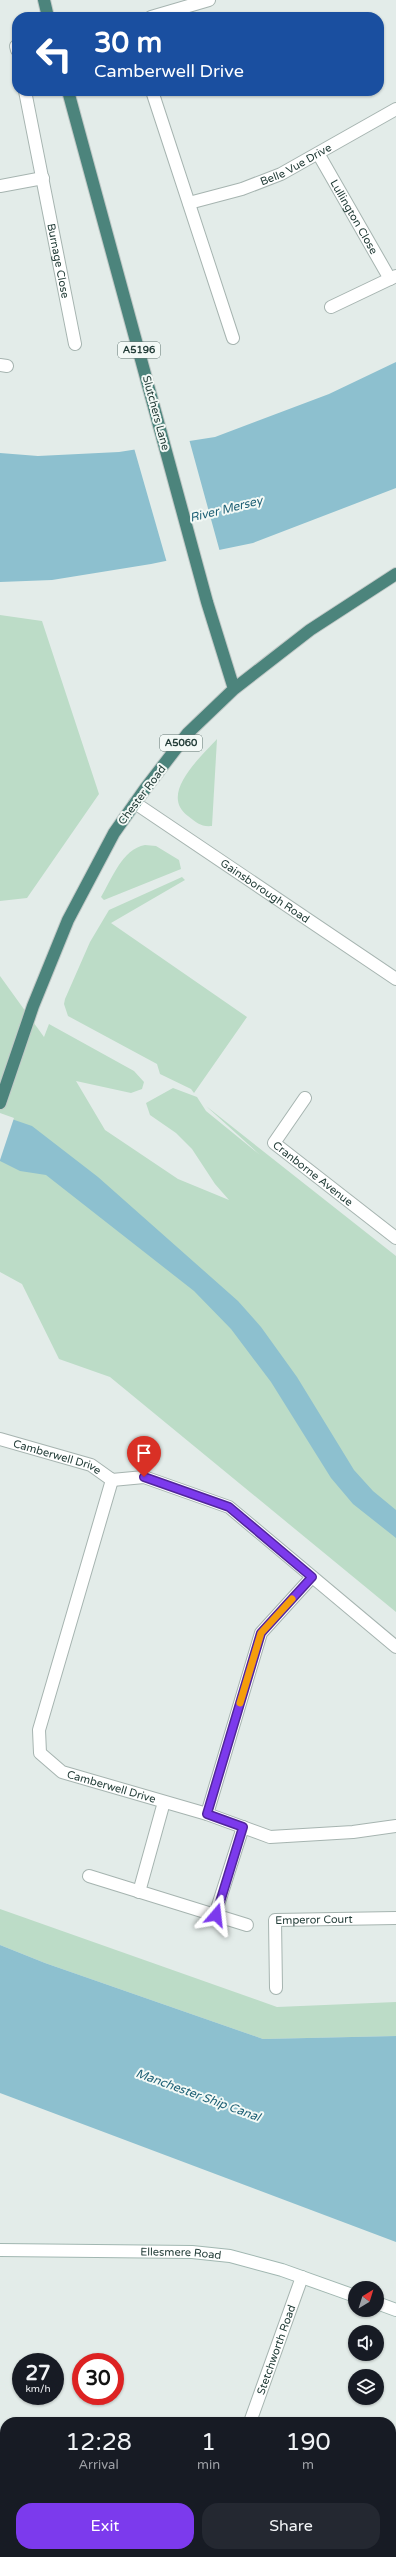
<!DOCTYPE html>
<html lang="en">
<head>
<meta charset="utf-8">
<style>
  body { margin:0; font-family:"Varela Round",sans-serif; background:#242831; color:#f1f3f6; height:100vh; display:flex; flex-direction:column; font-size:15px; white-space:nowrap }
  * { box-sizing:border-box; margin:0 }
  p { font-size:13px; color:#9ea1a6 }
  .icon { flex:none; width:22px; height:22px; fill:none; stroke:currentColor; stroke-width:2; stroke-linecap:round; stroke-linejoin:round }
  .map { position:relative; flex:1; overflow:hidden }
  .details { position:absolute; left:0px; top:2417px; width:396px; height:140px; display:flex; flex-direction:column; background:#171b24; border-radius:16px 16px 0 0; box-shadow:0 1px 3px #0004 }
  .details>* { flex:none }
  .banner { position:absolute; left:12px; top:12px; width:372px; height:84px; border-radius:16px; box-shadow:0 1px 3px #0004; background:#1a4fa0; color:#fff; overflow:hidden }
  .needle { width:26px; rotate:38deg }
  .controls { position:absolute; left:348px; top:2281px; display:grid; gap:8px }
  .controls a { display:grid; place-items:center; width:36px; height:36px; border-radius:50%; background:#171b24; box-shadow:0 1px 3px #0004; font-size:20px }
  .speed { position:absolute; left:12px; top:2353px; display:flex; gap:8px; font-size:20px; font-weight:700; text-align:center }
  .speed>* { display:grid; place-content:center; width:52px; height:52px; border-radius:50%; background:#171b24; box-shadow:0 1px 3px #0004; line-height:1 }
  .speed small { font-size:10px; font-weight:400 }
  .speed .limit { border:6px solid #d22; background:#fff; color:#111 }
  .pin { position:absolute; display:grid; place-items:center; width:34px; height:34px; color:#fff; margin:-41px -17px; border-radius:50% 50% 50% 0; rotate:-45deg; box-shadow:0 0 4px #0007 }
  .pin .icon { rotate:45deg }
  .me { position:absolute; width:44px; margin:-22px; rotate:17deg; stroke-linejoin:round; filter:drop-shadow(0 0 3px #0008) }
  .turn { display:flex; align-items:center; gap:14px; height:84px; padding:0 16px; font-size:18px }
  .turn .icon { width:52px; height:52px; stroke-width:2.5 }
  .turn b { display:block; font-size:28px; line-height:34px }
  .eta { display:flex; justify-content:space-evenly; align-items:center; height:68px; text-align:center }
  .eta b { font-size:24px; font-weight:600; line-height:28px }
  .action { display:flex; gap:8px; margin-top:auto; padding:8px 16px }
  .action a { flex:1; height:46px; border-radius:16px; background:#7c3aed; color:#fff; font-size:16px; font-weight:600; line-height:46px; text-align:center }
  .action a+a { background:#242831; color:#f1f3f6 }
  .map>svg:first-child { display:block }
  .green { fill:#bcdcc7 }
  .water { fill:#8dc0cf }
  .pier { fill:#e3ece9 }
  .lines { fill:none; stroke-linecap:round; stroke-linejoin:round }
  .minor-casing { stroke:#a6b4b0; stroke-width:14 }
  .tertiary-casing { stroke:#a6b4b0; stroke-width:14 }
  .secondary-casing { stroke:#a1b7b1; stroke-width:14 }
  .trunk-casing { stroke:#c1c9c7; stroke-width:14 }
  .minor { stroke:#fff; stroke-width:12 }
  .tertiary { stroke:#fff; stroke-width:12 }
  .secondary { stroke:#fff; stroke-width:12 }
  .trunk { stroke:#4c847c; stroke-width:12 }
  .route-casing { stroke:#51269a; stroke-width:10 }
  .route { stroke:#7c3aed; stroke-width:7 }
  .slow { stroke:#f59e0b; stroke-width:7 }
  .labels { text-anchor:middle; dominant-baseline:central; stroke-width:4; stroke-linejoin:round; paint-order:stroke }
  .shield { fill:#f3f9f6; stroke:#617571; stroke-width:1 }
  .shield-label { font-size:10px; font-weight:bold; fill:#233d38 }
  .street-label { font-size:11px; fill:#233d38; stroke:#f3f9f6 }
  .water-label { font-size:12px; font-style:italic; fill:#1f6176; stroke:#f3f9f6 }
</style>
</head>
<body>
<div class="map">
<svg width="396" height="2557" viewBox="0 0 396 2557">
  <rect width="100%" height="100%" fill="#e3ece9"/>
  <path class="green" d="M0,615L42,621L99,794L27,898L0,901Z
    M217,739L212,826C201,827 197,823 188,816C158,794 202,756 217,739Z
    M145,845L156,846L179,860L181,869L104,900L101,897C112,879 122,849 145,845Z
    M182,877L185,880L111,923L247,1017L194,1093L191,1089L160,1074L157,1064L68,1016L64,1004L65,999L90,942L109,910Z
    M0,976L44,1037L49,1024L134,1071L144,1082L142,1089L131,1093L76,1081L105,1130L178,1179L229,1200L215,1184L192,1149L176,1133L150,1115L146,1103L173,1088L197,1097L206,1111L260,1155L206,1106L396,1256V1612L110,1377L59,1359L22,1284L0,1272Z
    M0,1909L277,2007L396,2002V2036L263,2039L45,1963L0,1945Z"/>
  <path class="water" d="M396,362V488L253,543L151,564L52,580L0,582V453L38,456L119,452L215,437L329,394Z
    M0,1115L32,1126L98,1177L238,1301L261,1327L297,1377L354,1470L373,1491L396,1510V1538L353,1504L331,1478L271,1382L231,1329L194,1291L46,1175L20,1171L0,1161Z
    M0,1945L45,1963L263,2039L396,2036V2242L0,2093Z"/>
  <path class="pier" d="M189,439L220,552L167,563L134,448Z
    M0,1113L14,1118L0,1160Z"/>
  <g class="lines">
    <g class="minor-casing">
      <g id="minor">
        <path d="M151,17L209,0"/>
        <path d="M16,46L17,50"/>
        <path id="s1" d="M25,91L75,344"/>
        <path d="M152,91L233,338"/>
        <path id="s2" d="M319,155L390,279"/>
        <path d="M0,186L43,178"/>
        <path id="s3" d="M189,203L242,189L281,174L396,109"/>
        <path d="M331,307L396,276"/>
        <path d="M0,365L7,366"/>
        <path id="s4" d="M305,1098L274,1143L396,1238"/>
        <path id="s5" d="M0,1439L91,1465L112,1480L144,1477L229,1507L396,1647"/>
        <path id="s6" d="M112,1480L39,1730L40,1753L62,1772L207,1814L270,1837L353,1832L396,1826"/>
        <path d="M207,1814L261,1633L312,1577"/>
        <path d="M89,1876L247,1925"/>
        <path d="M139,1892L164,1802"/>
        <path d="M215,1915L243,1827"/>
        <path id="s7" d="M276,1988L275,1920L396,1918"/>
        <path id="s8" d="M250,2422L302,2277"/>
        <path d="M0,2454H5"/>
        <path d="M391,2521L396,2523"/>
        <path d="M202,2557L204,2552"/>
      </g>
    </g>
    <g class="tertiary-casing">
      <g id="tertiary">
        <path id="s9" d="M135,803L396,979"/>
      </g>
    </g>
    <g class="secondary-casing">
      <g id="secondary">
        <path id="s10" d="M0,2250L192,2252L230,2256L282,2270L355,2296"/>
        <path d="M377,2303L396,2310"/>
      </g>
    </g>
    <g class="trunk-casing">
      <path id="trunk" d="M44,0L48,17
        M68,91L207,602L234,689
        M0,1103L33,1006L68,920L114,833L145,789L188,733L234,689L310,630L396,574"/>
    </g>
    <use href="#minor" class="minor"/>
    <use href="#tertiary" class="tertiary"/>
    <use href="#secondary" class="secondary"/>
    <use href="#trunk" class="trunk"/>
  </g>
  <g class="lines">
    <g class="route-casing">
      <path id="route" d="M144,1477L229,1507L312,1577L261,1633L207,1814L243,1827L216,1915"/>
    </g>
    <use href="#route" class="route"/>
    <path class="slow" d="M240,1703L261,1633L292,1599"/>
  </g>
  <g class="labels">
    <g class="shield">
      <rect x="118" y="342" width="42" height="16" rx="3"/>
      <rect x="160" y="735" width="42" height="16" rx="3"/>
    </g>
    <g class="shield-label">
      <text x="139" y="350">A5196</text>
      <text x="181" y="743">A5060</text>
    </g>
    <g class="street-label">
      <text stroke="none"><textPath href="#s3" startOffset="114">Belle Vue Drive</textPath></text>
      <text stroke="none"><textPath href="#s2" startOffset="71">Lullington Close</textPath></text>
      <text stroke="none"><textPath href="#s1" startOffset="173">Burnage Close</textPath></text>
      <text transform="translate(156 413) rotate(75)">Slutchers Lane</text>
      <text transform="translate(142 795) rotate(-53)">Chester Road</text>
      <text stroke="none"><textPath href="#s9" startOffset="157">Gainsborough Road</textPath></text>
      <text stroke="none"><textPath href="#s4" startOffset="104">Cranborne Avenue</textPath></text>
      <text stroke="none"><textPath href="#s5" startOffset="60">Camberwell Drive</textPath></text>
      <text stroke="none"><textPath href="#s6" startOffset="364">Camberwell Drive</textPath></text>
      <text stroke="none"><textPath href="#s7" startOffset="107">Emperor Court</textPath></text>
      <text stroke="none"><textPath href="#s10" startOffset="181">Ellesmere Road</textPath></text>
      <text stroke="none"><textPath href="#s8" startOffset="77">Stetchworth Road</textPath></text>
    </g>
    <g class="water-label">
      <text transform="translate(226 509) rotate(-14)">River Mersey</text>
      <text transform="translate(198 2095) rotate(20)">Manchester Ship Canal</text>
    </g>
  </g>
</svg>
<div class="controls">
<a><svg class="needle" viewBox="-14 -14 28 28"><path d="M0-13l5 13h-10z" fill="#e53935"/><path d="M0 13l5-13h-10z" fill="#9ea1a6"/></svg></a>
<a><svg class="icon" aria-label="sound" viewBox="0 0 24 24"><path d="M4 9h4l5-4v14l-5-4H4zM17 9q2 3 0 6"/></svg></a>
<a><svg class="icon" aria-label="layers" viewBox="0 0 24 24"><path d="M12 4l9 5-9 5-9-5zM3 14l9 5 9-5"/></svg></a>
</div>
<div class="speed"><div>27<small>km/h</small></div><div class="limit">30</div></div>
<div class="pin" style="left:144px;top:1477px;background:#d93025"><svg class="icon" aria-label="arrive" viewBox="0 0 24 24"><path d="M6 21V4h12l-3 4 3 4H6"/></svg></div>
<svg class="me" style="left:216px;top:1915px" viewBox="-20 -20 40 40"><path d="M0-17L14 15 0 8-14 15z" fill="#7c3aed" stroke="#fff" stroke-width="4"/></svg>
<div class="banner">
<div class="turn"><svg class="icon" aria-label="left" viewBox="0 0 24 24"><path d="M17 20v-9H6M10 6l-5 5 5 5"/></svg><div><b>30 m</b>Camberwell Drive</div></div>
</div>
<section class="details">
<div class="eta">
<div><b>12:28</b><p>Arrival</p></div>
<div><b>1</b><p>min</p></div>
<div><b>190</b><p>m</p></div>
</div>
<div class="action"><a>Exit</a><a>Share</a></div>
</section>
</div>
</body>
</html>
